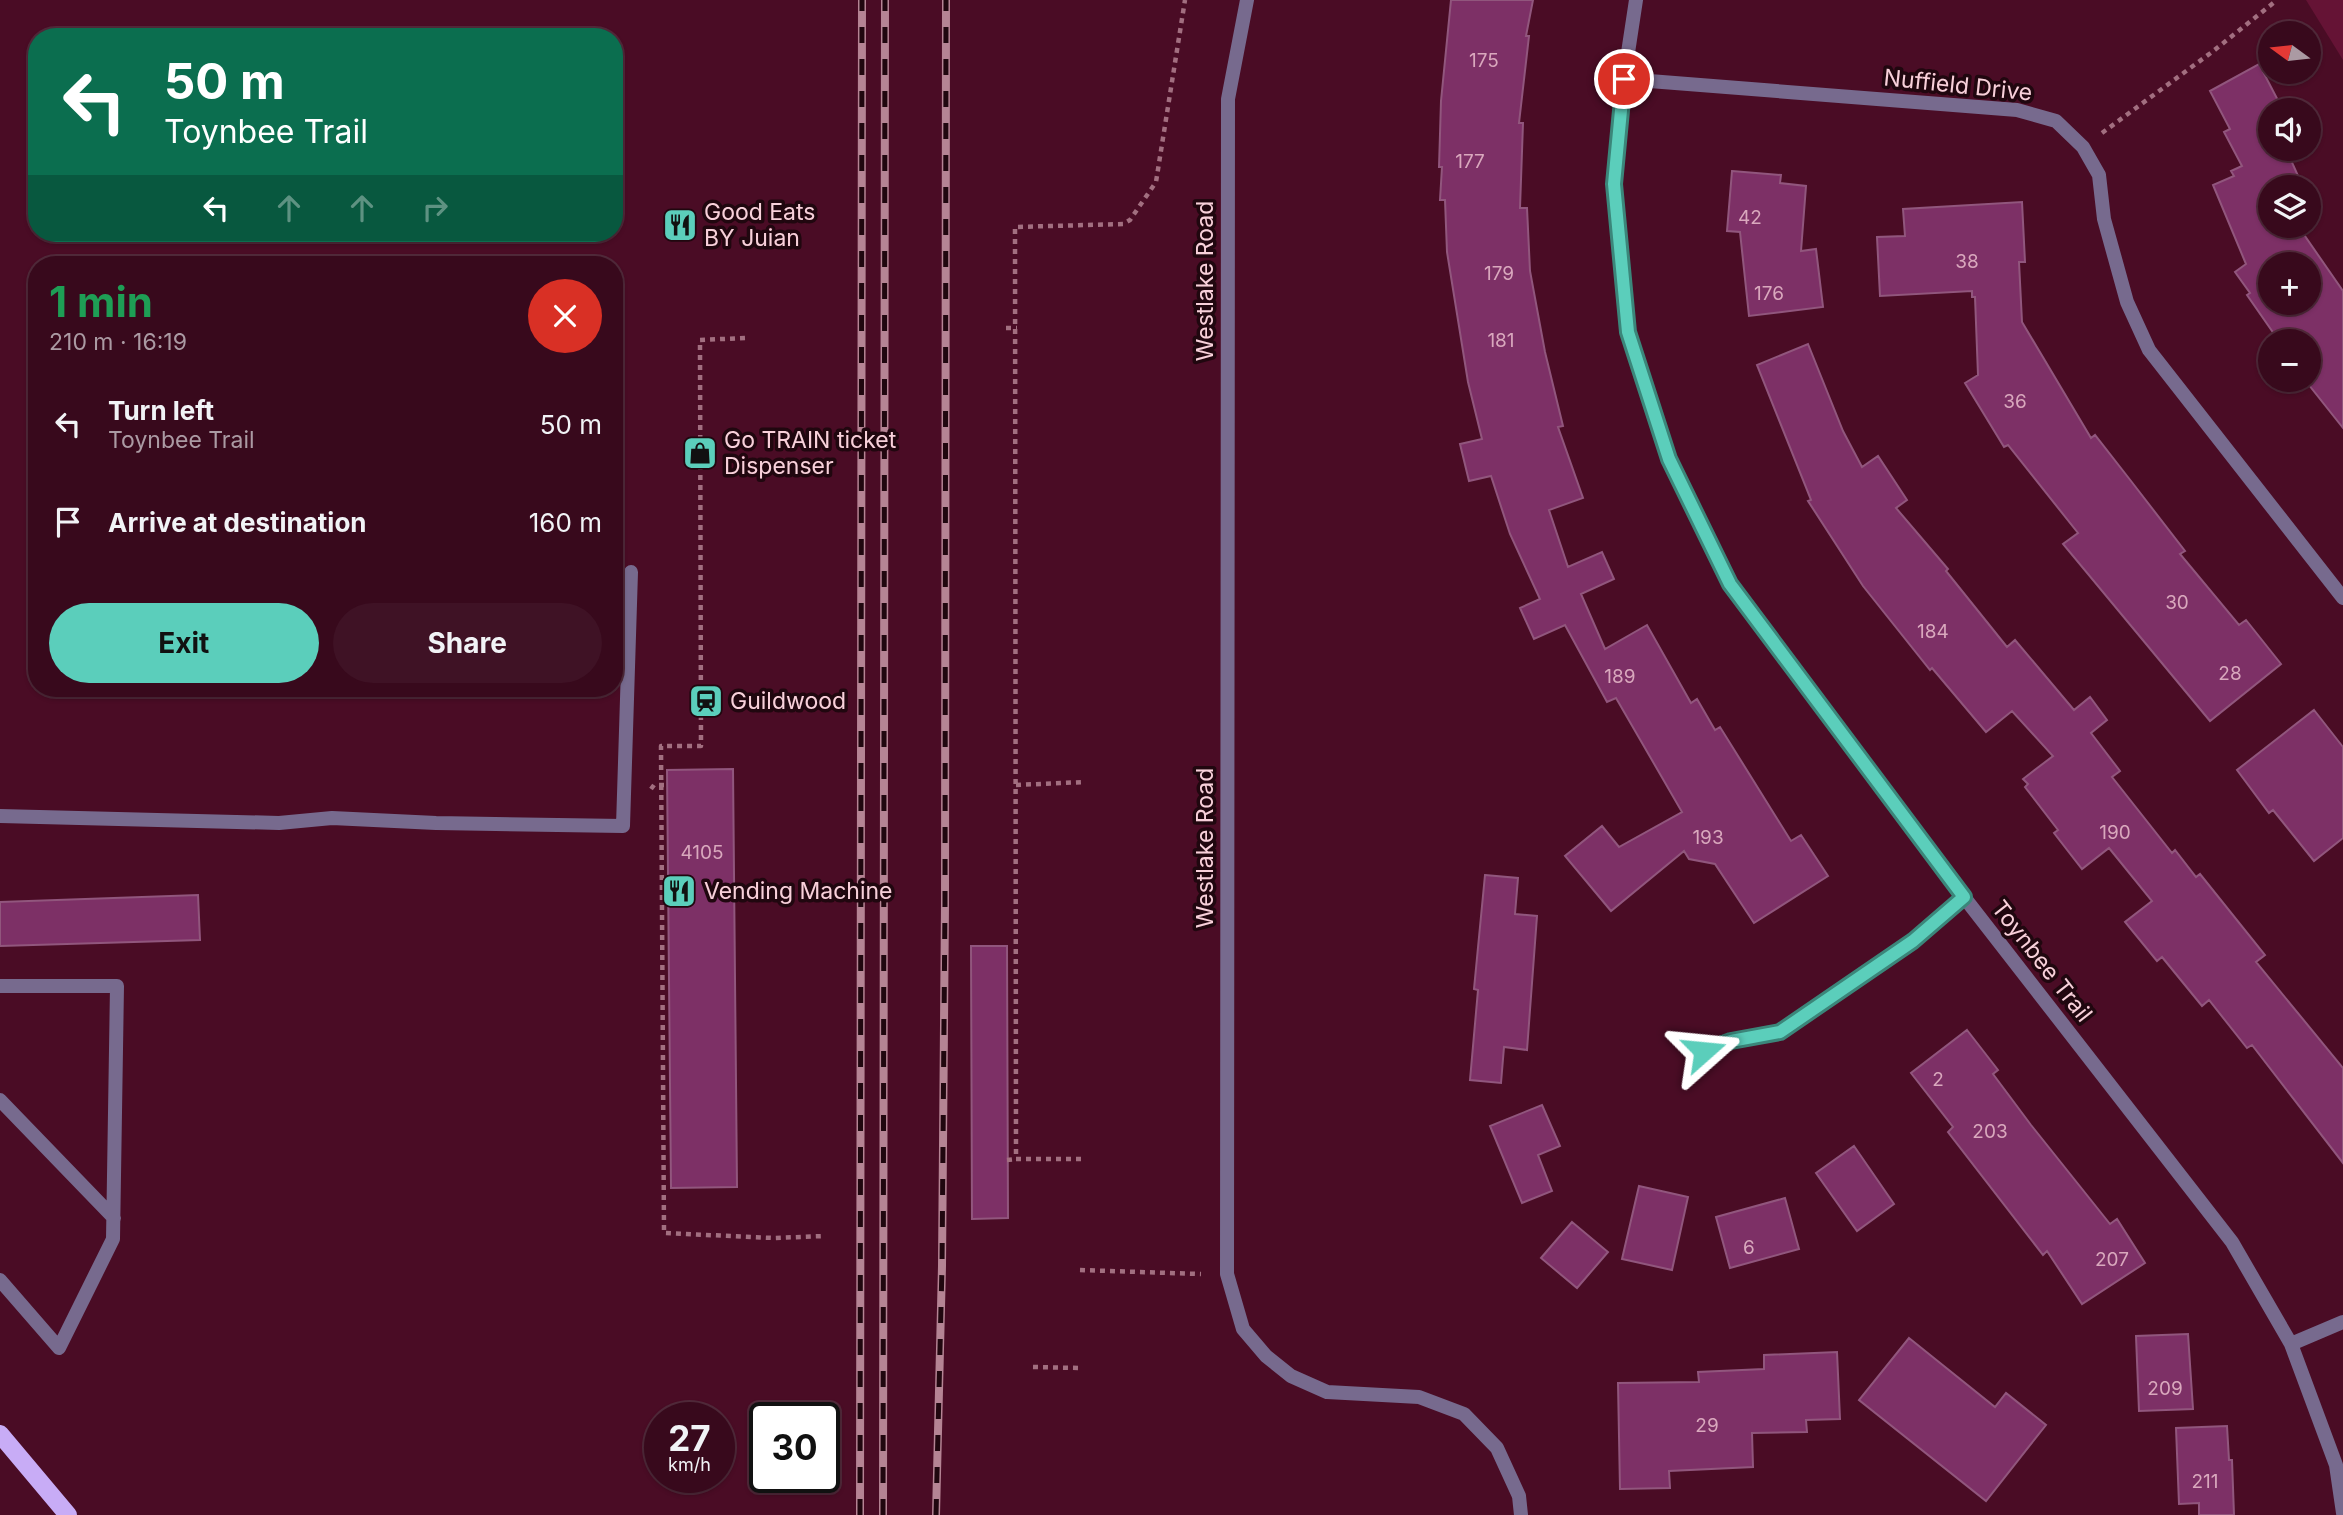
<!DOCTYPE html>
<html lang="en">
<head>
<meta charset="utf-8">
<style>
  body { margin:0; font-family:Inter,sans-serif; background:#3f1225; color:#f1f3f6; height:100vh; display:flex; flex-direction:column; font-size:26px; white-space:nowrap }
  * { box-sizing:border-box; margin:0 }
  p { font-size:23px; color:#ab9aa3 }
  .icon { flex:none; width:38px; height:38px; fill:none; stroke:currentColor; stroke-width:2; stroke-linecap:round; stroke-linejoin:round }
  .map { position:relative; flex:1; overflow:hidden }
  .sheet { position:absolute; left:28px; top:256px; width:595px; height:441px; display:flex; flex-direction:column; background:#38091c; border-radius:28px; box-shadow:0 2px 5px #0004,0 0 0 2px #522a3b }
  .sheet>* { flex:none }
  .guide { position:absolute; left:28px; top:28px; width:595px; height:214px; border-radius:28px; box-shadow:0 2px 5px #0004,0 0 0 2px #522a3b; background:#0b6e4f; color:#fff; overflow:hidden }
  .needle { width:46px; rotate:285deg }
  .tools { position:absolute; left:2258px; top:21px; display:grid; gap:14px }
  .tools a { display:grid; place-items:center; width:63px; height:63px; border-radius:50%; background:#38091c; box-shadow:0 2px 5px #0004,0 0 0 2px #522a3b; font-size:35px }
  .speed { position:absolute; left:644px; top:1402px; display:flex; gap:14px; font-size:35px; font-weight:700; text-align:center }
  .speed>* { display:grid; place-content:center; width:91px; height:91px; border-radius:50%; background:#38091c; box-shadow:0 2px 5px #0004,0 0 0 2px #522a3b; line-height:1 }
  .speed small { font-size:18px; font-weight:400 }
  .speed .limit { border:4px solid #111; border-radius:10px; background:#fff; color:#111 }
  .pin { position:absolute; display:grid; place-items:center; width:60px; height:60px; color:#fff; margin:-30px; border:4px solid #fff; border-radius:50%; box-shadow:0 2px 7px #0007 }
  .me { position:absolute; width:77px; margin:-38px; rotate:72deg; stroke-linejoin:round; filter:drop-shadow(0 0 5px #0008) }
  .turn { display:flex; align-items:center; gap:24px; height:147px; padding:0 21px; font-size:32px }
  .turn .icon { width:91px; height:91px; stroke-width:2.5 }
  .turn b { display:block; font-size:49px; line-height:60px }
  .lanes { display:flex; align-items:center; height:66px; padding:0 21px; background:#0003; justify-content:center; gap:35px; direction:ltr }
  .lanes .off { opacity:.35 }
  .round { display:grid; place-items:center; flex:none; width:74px; height:74px; border-radius:37px; background:#3f1225 }
  .head { display:flex; align-items:center; justify-content:space-between; height:119px; padding:0 21px }
  h1 { font-size:42px; font-weight:700; line-height:52px; color:#1e9e55 }
  .button { display:flex; gap:14px; margin-top:auto; padding:14px 21px }
  .button a { flex:1; height:80px; border-radius:42px; background:#5bcebb; color:#111; font-size:28px; font-weight:700; line-height:80px; text-align:center }
  .button a+a { background:#3f1225; color:#f1f3f6 }
  ul { padding:0; list-style:none }
  li { display:flex; align-items:center; gap:21px; height:98px; padding:0 21px }
  li div { flex:1 }
  li b { display:block; font-size:26px }
  li em { font-style:normal }
  .map>svg:first-child { display:block }
  .green { fill:#651335 }
  .building { fill:#7d3066; stroke:#91567d; stroke-width:2; fill-rule:evenodd }
  .lines { fill:none; stroke-linecap:round; stroke-linejoin:round }
  .path { stroke:#a26f80; stroke-width:4.5; stroke-dasharray:5 5; stroke-linecap:butt }
  .lane { stroke:#776a8e; stroke-width:14 }
  .street { stroke:#776a8e; stroke-width:14 }
  .primary { stroke:#c8acf6; stroke-width:18 }
  .rail-casing { stroke:#b58494; stroke-width:8 }
  .rail { stroke:#20070f; stroke-width:5; stroke-dasharray:16; stroke-linecap:butt }
  .route-casing { stroke:#3b867a; stroke-width:18 }
  .route { stroke:#5bcebb; stroke-width:12 }
  .labels { text-anchor:middle; dominant-baseline:central; stroke-width:7; stroke-linejoin:round; paint-order:stroke }
  .number-label { font-size:19px; fill:#d9a8bd }
  .street-label { font-size:23px; fill:#f8d0da; stroke:#20070f }
  .poi-label { font-size:23px; fill:#f8d0da; stroke:#20070f; text-anchor:start }
</style>
</head>
<body>
<div class="map">
<svg width="2343" height="1515" viewBox="0 0 2343 1515">
  <rect width="100%" height="100%" fill="#4a0c25"/>
  <path class="green" d="M2306,0H2343V60Z"/>
  <path class="building" d="M1451,0H1533L1526,36H1529L1519,123H1523L1520,208H1527L1530,271L1545,352L1563,426L1558,427L1583,498L1549,510L1568,567L1602,552L1614,579L1581,594L1605,649L1647,625L1691,703L1697,699L1715,730L1720,727L1791,841L1801,835L1828,876L1754,923L1715,864L1689,859L1684,851L1611,911L1565,856L1602,826L1619,847L1682,812L1616,698L1607,702L1565,625L1534,639L1520,608L1540,599L1510,534L1491,476L1469,481L1460,444L1482,439L1468,382L1447,252L1445,200H1440L1442,167H1439L1441,101Z
    M2259,64L2283,110H2270V149H2286L2303,187H2270V226H2298L2343,291V428L2305,380H2308V341H2279L2247,295L2250,293L2235,272L2246,264L2213,185L2234,176L2231,171L2242,166L2224,132L2230,129L2210,91ZM2270,264H2308V303H2270Z
    M1732,171L1781,175L1780,183L1806,186L1801,251L1816,249L1823,307L1749,316L1740,232L1727,231Z
    M2022,202L2025,262H2019L2022,322L2091,438L2095,435L2131,481L2185,551L2180,554L2239,625L2246,620L2281,664L2210,721L2063,544L2078,533L2008,445L2004,447L1965,383L1978,375L1975,297H1972V291L1880,296L1877,237L1905,236L1903,209Z
    M1808,344L1843,431L1862,467L1878,456L1907,500L1896,508L1948,569L1946,571L2007,647L2015,640L2074,710L2090,697L2107,720L2091,733L2120,771L2112,777L2172,853L2175,850L2196,877L2200,874L2265,955L2256,962L2343,1068V1163L2252,1045L2247,1048L2209,1000L2202,1006L2162,957L2157,961L2125,922L2152,901L2109,848L2082,869L2054,833L2058,830L2025,787L2028,784L2023,779L2053,756L2012,711L1986,732L1932,668L1930,670L1863,586L1808,501L1811,500L1757,365Z
    M2314,710L2343,747V838L2314,861L2273,810L2269,813L2237,770Z
    M733,769L737,1187L671,1188L667,770Z
    M1485,875L1518,878L1515,914L1537,916L1527,1050L1504,1047L1501,1083L1470,1080L1478,990L1474,989Z
    M198,895L200,940L0,946V902Z
    M971,946H1007L1008,1218L972,1219Z
    M1967,1030L1998,1070L1993,1074L2031,1125L2110,1224L2117,1219L2145,1263L2082,1304L2047,1251L2043,1255L1948,1132L1953,1127L1911,1073Z
    M1542,1105L1560,1146L1538,1155L1552,1191L1522,1203L1490,1126Z
    M1854,1146L1894,1204L1857,1231L1816,1173Z
    M1639,1186L1688,1197L1672,1270L1622,1259Z
    M1785,1198L1799,1249L1730,1268L1716,1217Z
    M1572,1222L1608,1252L1577,1288L1541,1258Z
    M2188,1334L2193,1409L2139,1411L2136,1336Z
    M1909,1338L1995,1407L2006,1393L2046,1425L1986,1501L1859,1400Z
    M1837,1352L1840,1419L1806,1420L1807,1432L1752,1433L1753,1467L1669,1471L1670,1488L1620,1489L1618,1383L1699,1382L1698,1372L1764,1369V1355Z
    M2227,1426L2229,1460H2232L2234,1515H2199V1503L2179,1504L2176,1428Z"/>
  <g class="lines">
    <path class="path" d="M2102,133L2212,52L2277,0
      M1006,328H1017
      M745,338L700,340L701,746H661L664,1233L774,1238L825,1236
      M1016,785L1085,782
      M651,789L654,785H667
      M1081,1159H1016L1015,227L1123,224L1130,220L1156,182L1185,0
      M1007,1160L1016,1159
      M1080,1270L1201,1274
      M1033,1367L1080,1368"/>
    <path class="lane" d="M0,816L279,823L332,818L436,823L623,826L631,572
      M0,986H117L113,1239L59,1348L0,1280
      M0,1100L114,1218"/>
    <path class="street" d="M1247,0L1228,99L1227,1274L1243,1329L1266,1356L1291,1376L1327,1392L1419,1397L1464,1414L1497,1448L1519,1496L1521,1515
      M1636,0L1624,79L1614,184L1628,332L1669,459L1730,584L1964,897L2232,1242L2291,1344L2336,1465L2343,1513
      M1624,79L2017,110L2056,121L2083,147L2099,175L2104,219L2127,302L2149,350L2343,598
      M1704,1051L1731,1041L1780,1032L1913,941L1964,897
      M2291,1344L2343,1322"/>
    <path class="primary" d="M0,1434L68,1515"/>
    <g class="rail-casing">
      <path id="rail" d="M860,1515L862,0
        M883,1515L885,0
        M936,1515L942,1266L945,904L946,0"/>
    </g>
    <use href="#rail" class="rail"/>
  </g>
  <g class="lines">
    <g class="route-casing">
      <path id="route" d="M1624,79L1614,184L1628,332L1669,459L1730,584L1964,897L1913,941L1780,1032L1731,1041L1704,1051"/>
    </g>
    <use href="#route" class="route"/>
  </g>
  <defs>
    <g id="restaurant-square" transform="scale(1.75)"><rect x="-9" y="-9" width="18" height="18" rx="4" fill="#5bcebb" stroke="#20070f"/><path d="M-5-6h1v4h1v-4h1v4h1v-4h1v5L-1.5 .5V6h-2V.5L-5-1ZM5-6V6H3V1.5H1.5Q1.5-4 5-6Z" fill="#111"/></g>
    <g id="shop-square" transform="scale(1.75)"><rect x="-9" y="-9" width="18" height="18" rx="4" fill="#5bcebb" stroke="#20070f"/><path d="M-5-2.5h2.3a2.7 3.5 0 0 1 5.4 0H5L5.5 6h-11ZM-1.5-2.5h3a1.5 2.3 0 0 0-3 0Z" fill="#111"/></g>
    <g id="station-square" transform="scale(1.75)"><rect x="-9" y="-9" width="18" height="18" rx="4" fill="#5bcebb" stroke="#20070f"/><path d="M-3-6H3Q5-6 5-4V2Q5 4 3 4L4.5 6H3L1.5 4h-3L-3 6H-4.5L-3 4Q-5 4-5 2V-4Q-5-6-3-6ZM-3.5-4v3h7v-3ZM-3.5 1v1.5H-2V1ZM2 1v1.5H3.5V1Z" fill="#111"/></g>
  </defs>
  <g fill-rule="evenodd">
    <use href="#restaurant-square" x="680" y="225"/>
    <use href="#shop-square" x="700" y="453"/>
    <use href="#station-square" x="706" y="701"/>
    <use href="#restaurant-square" x="679" y="891"/>
  </g>
  <g class="labels">
    <g class="number-label">
      <text x="1484" y="60">175</text>
      <text x="1470" y="161">177</text>
      <text x="1750" y="217">42</text>
      <text x="1967" y="261">38</text>
      <text x="1499" y="273">179</text>
      <text x="1769" y="293">176</text>
      <text x="1501" y="340">181</text>
      <text x="2015" y="401">36</text>
      <text x="2177" y="602">30</text>
      <text x="1933" y="631">184</text>
      <text x="2230" y="673">28</text>
      <text x="1620" y="676">189</text>
      <text x="2115" y="832">190</text>
      <text x="1708" y="837">193</text>
      <text x="702" y="852">4105</text>
      <text x="1938" y="1079">2</text>
      <text x="1990" y="1131">203</text>
      <text x="1749" y="1247">6</text>
      <text x="2112" y="1259">207</text>
      <text x="2165" y="1388">209</text>
      <text x="1707" y="1425">29</text>
      <text x="2205" y="1481">211</text>
    </g>
    <g class="street-label">
      <text transform="translate(1958 85) rotate(6)">Nuffield Drive</text>
      <text transform="translate(1205 281) rotate(-90)">Westlake Road</text>
      <text transform="translate(1205 848) rotate(-90)">Westlake Road</text>
      <text transform="translate(2042 961) rotate(52)">Toynbee Trail</text>
    </g>
    <g class="poi-label">
      <text x="704" y="212">Good Eats<tspan x="704" dy="26">BY Juian</tspan></text>
      <text x="724" y="440">Go TRAIN ticket<tspan x="724" dy="26">Dispenser</tspan></text>
      <text x="730" y="701">Guildwood</text>
      <text x="704" y="891">Vending Machine</text>
    </g>
  </g>
</svg>
<div class="tools">
<a><svg class="needle" viewBox="-14 -14 28 28"><path d="M0-13l5 13h-10z" fill="#e53935"/><path d="M0 13l5-13h-10z" fill="#ab9aa3"/></svg></a>
<a><svg class="icon" aria-label="sound" viewBox="0 0 24 24"><path d="M4 9h4l5-4v14l-5-4H4zM17 9q2 3 0 6"/></svg></a>
<a><svg class="icon" aria-label="layers" viewBox="0 0 24 24"><path d="M12 4l9 5-9 5-9-5zM3 14l9 5 9-5"/></svg></a>
<a>+</a>
<a>−</a>
</div>
<div class="speed"><div>27<small>km/h</small></div><div class="limit">30</div></div>
<div class="pin" style="left:1624px;top:79px;background:#d93025"><svg class="icon" aria-label="arrive" viewBox="0 0 24 24"><path d="M6 21V4h12l-3 4 3 4H6"/></svg></div>
<svg class="me" style="left:1704px;top:1051px" viewBox="-20 -20 40 40"><path d="M0-17L14 15 0 8-14 15z" fill="#5bcebb" stroke="#fff" stroke-width="4"/></svg>
<div class="guide">
<div class="turn"><svg class="icon" aria-label="left" viewBox="0 0 24 24"><path d="M17 20v-9H6M10 6l-5 5 5 5"/></svg><div><b>50 m</b>Toynbee Trail</div></div>
<div class="lanes"><svg class="icon" aria-label="left" viewBox="0 0 24 24"><path d="M17 20v-9H6M10 6l-5 5 5 5"/></svg><svg class="icon off" aria-label="ahead" viewBox="0 0 24 24"><path d="M12 20V5M6 11l6-6 6 6"/></svg><svg class="icon off" aria-label="ahead" viewBox="0 0 24 24"><path d="M12 20V5M6 11l6-6 6 6"/></svg><svg class="icon off" aria-label="right" viewBox="0 0 24 24"><path d="M7 20v-9h11M14 6l5 5-5 5"/></svg></div>
</div>
<section class="sheet">
<div class="head"><div><h1>1 min</h1><p>210 m · 16:19</p></div><a class="round" style="background:#d93025;color:#fff"><svg class="icon" aria-label="close" viewBox="0 0 24 24"><path d="M6 6l12 12M18 6L6 18"/></svg></a></div>
<ul>
<li><svg class="icon" aria-label="left" viewBox="0 0 24 24"><path d="M17 20v-9H6M10 6l-5 5 5 5"/></svg><div><b>Turn left</b><p>Toynbee Trail</p></div><em>50 m</em></li>
<li><svg class="icon" aria-label="arrive" viewBox="0 0 24 24"><path d="M6 21V4h12l-3 4 3 4H6"/></svg><div><b>Arrive at destination</b></div><em>160 m</em></li>
</ul>
<div class="button"><a>Exit</a><a>Share</a></div>
</section>
</div>
</body>
</html>
